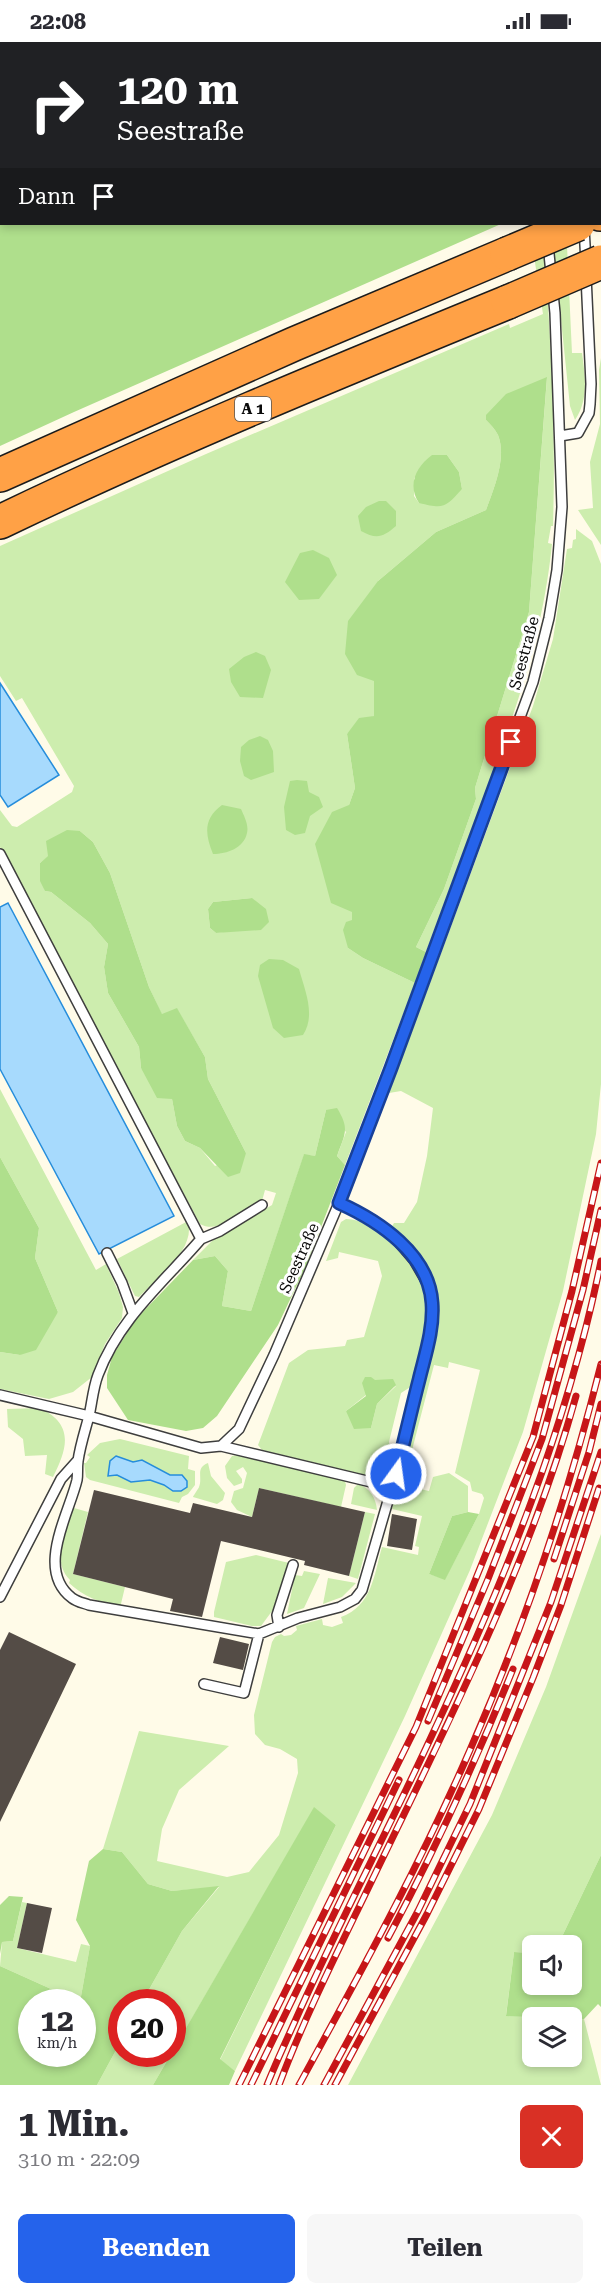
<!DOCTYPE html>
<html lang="de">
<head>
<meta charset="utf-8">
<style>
  body { margin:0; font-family:"Roboto Serif",serif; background:#f7f7f7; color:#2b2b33; height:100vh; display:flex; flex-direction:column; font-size:22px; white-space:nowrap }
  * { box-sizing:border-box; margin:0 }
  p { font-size:20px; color:#7c7c81 }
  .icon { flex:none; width:33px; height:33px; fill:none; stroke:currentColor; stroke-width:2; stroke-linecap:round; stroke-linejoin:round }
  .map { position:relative; height:2043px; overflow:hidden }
  .sheet { display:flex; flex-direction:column; background:#fff; flex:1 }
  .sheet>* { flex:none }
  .hud { position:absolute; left:0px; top:0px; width:602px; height:183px; box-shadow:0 3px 9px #0003; background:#202124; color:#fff; overflow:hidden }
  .buttons { position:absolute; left:522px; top:1893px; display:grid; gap:12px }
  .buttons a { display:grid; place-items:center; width:60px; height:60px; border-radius:9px; background:#fff; box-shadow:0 3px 9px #0003; font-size:30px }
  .speed { position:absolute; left:18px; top:1947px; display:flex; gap:12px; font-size:30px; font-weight:700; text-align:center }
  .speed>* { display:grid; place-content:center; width:78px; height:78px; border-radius:50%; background:#fff; box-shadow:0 3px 9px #0003; line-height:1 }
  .speed small { font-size:15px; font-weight:400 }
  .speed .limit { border:9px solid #d22; background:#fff; color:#111 }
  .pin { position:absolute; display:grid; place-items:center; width:51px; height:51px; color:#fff; margin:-26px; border-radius:12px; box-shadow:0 3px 9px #0006 }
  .me { position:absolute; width:66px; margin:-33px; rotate:14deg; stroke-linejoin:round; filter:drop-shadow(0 0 4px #0008) }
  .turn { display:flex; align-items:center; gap:21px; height:126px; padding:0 18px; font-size:27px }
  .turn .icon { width:78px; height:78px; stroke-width:2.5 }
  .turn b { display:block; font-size:42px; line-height:51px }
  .then { display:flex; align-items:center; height:57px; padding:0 18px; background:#0003; gap:12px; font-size:22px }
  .round { display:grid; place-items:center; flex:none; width:63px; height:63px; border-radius:9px; background:#f7f7f7 }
  .head { display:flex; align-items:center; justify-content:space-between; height:102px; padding:0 18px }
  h1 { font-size:36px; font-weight:700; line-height:45px }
  .primary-button { display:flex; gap:12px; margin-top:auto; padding:12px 18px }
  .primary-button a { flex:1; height:69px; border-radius:9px; background:#2563eb; color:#fff; font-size:24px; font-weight:700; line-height:69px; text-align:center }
  .primary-button a+a { background:#f7f7f7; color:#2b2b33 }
  .status { display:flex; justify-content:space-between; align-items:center; height:42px; padding:0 30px; background:#fff; direction:ltr }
  .status svg { height:16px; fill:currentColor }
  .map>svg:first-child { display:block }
  .green { fill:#cdedae; fill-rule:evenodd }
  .forest { fill:#afdf8c; fill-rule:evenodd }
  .water { fill:#a7dafd; stroke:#268ddb; stroke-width:1.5 }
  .building { fill:#544c46 }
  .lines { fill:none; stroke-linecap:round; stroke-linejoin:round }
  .lane-casing { stroke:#3e3e3e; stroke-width:12 }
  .highway-casing { stroke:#1c1c1c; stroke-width:36 }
  .lane { stroke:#fff; stroke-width:9 }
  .highway { stroke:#ffa146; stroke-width:33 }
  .rail-casing { stroke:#c71618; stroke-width:7 }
  .rail { stroke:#fff; stroke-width:4.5; stroke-dasharray:14; stroke-linecap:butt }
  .highway-bridge-casing { stroke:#1c1c1c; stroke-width:36; stroke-linecap:butt }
  .highway-bridge { stroke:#ffa146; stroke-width:33 }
  .route-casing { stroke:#184099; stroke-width:15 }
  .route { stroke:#2563eb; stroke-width:10 }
  .labels { text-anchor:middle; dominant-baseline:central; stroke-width:6; stroke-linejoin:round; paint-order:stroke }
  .shield { fill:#fff; stroke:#545454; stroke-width:1.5 }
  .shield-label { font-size:15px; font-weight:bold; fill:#0b0b0b }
  .street-label { font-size:16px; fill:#0b0b0b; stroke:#fff }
</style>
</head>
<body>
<div class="status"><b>22:08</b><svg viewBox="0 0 49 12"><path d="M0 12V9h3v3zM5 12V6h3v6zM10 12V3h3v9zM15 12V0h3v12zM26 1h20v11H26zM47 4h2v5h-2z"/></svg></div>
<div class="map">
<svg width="601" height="2043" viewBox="0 0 601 2043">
  <rect width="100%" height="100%" fill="#fffbe8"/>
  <path class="green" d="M529,182H541C551,282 556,383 553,484H551L548,501L552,502C543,591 517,666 486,748C466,802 446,856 426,910L416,905L444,847L476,757L475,746L529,570L547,336L486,378C490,382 495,387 498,393C507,416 494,446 486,468L436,490L378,539L374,674L347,692L355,746L349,763L353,878L348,906L363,916L415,941L345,1123L337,1114L346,1090L326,1068L315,1114L304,1113L251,1269L222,1264L228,1229L215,1214L193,1218L213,1198L272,1163L276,1151L265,1148L262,1159C245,1169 220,1193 200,1182L0,805V768L12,784L17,785L72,750L74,744L22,656L16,659L0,634V504L206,412L509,282L510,286L543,272ZM447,413L459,430L462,447L419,461L414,454V436ZM80,789L93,800L110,831L149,945L162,973L177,967L205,1015L208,1037L246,1111L215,1124L200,1106L185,1099L177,1084L172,1057L141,1026L139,1005L108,951L104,925L108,902L90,881L51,850L45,849L40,821ZM252,856L231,889L216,891L210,886L208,867L213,860Z
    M551,182H566L572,311H582C585,333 589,358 575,378L570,364Z
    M601,316V503L578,468L593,466L590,420L600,382L599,328Z
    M576,487L592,499L601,522V1042L596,1092L563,1249L523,1390L470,1528L405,1674L235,2029L220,2018L336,1783L314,1766L173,2009L172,1960H142L182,1889L219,1845L172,1849L148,1842L122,1810L103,1807L139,1689L229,1704L179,1748L162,1787L157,1819L227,1835L249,1830L279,1793L298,1731L297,1717L280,1707L265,1703L255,1692L254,1673L272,1600L275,1595L281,1592L284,1594L291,1593L297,1588L296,1584L322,1577L323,1583L332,1585L343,1581L341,1575C372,1564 374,1533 382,1505L418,1513L419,1505L415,1504L422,1474L392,1467L400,1431L406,1432L403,1443L429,1449L433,1435L449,1431L468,1444V1470L452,1474L429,1532L445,1537L479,1472L484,1456L482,1452L472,1449L470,1440L455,1431L480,1328L449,1320L448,1326L434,1323L411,1412L406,1409L436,1289C441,1245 425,1214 391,1186L394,1181H404L417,1160L427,1114L433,1066L401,1049L389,1051L533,664L553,597L567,507L572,506L573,498L576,497Z
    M0,1047L96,1228L106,1222L119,1251L123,1265L122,1276L105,1302L92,1335L73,1350L49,1357L0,1347V1310L20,1313L58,1270L35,1216L39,1186L0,1115Z
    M346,1177C362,1177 375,1187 387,1196C443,1242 427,1284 412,1344L401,1351L389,1400L393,1416L391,1424L381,1434L374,1435L262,1408L258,1403L289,1321L308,1308L345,1304L347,1298L364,1295L382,1234L378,1219L339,1210L338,1216L326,1219L341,1180ZM396,1344L377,1362L371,1386L346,1369L366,1353Z
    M188,1179C196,1208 157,1236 139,1255L135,1254L117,1217Z
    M40,1366C75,1383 67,1407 53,1435L45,1432L47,1413L25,1414L23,1397L8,1385L7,1367Z
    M120,1397L189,1414L188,1427L195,1429V1443L188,1452L182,1455L179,1461L90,1438L86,1435L84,1421H86L90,1415L87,1413L100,1401Z
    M239,1413L345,1439L346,1443L341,1465L259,1446L252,1475L237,1468L231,1460L234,1449L243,1446L247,1431L243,1425L236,1429L242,1437V1441L234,1444L227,1436L225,1424L232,1414Z
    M208,1421L211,1434L225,1451L223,1458L217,1462L193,1455C193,1454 199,1446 199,1445C203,1435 195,1426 208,1421Z
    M358,1442C370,1446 376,1456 377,1468L351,1462L354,1446Z
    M74,1466L88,1470L73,1532L125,1545L120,1566C100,1560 84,1555 69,1541L70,1538C51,1519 65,1491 71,1468Z
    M365,1470L375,1472L358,1537L349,1534Z
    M601,1492V1813L558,1903L532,1904V1911L514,1910L506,1973L545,1975L532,1976V2014H572V1977H584L601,2043H348L492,1773L546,1645Z
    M256,1513L289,1521L278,1561L261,1584H252L214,1575V1570L226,1520Z
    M304,1529L320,1532L304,1566L287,1572L295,1533L302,1534Z
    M328,1536L356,1541L342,1555L323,1562Z
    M22,1860L27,1861L17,1906L76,1920L81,1902L90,1904L80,1960L0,1924L2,1900L13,1899Z
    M121,1999L122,2012H171L153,2043H97Z"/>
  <path class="forest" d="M0,0L470,1L2,2V182H501L74,370L0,404Z
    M547,335L529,570L475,746L476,757L444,847L416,905L426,910L415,941L363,916L348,906L343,888L346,880L352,878V870L331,861L315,802L332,770L349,763L355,746L347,692L359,676L374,674V639L357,633L345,612L348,579L378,539L436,490L486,468C494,446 507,416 498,393C495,387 490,382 486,378V373L506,352Z
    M432,413H447L459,430L462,447C445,466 444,467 419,461C407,443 416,425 432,413Z
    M379,459H386L396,469V484C383,495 377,498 361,489L358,474L366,465Z
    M313,508L329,516L337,533L319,557L299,558L285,540L300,511Z
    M256,610L265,614L271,628L263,656L240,655L231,640L229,627L244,615Z
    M260,694L268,698L273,709L274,730L251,738L244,734L240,719L241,705L249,698Z
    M297,738L307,739L309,750L319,755L323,765L310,774L305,791L295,793L286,788L284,765L290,739Z
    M222,763L241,767C244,774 249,783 247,791C244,806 227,812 213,812C205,792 203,777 222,763Z
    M67,788L80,789L93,800L110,831L149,945L162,972L177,966L205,1015L208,1037L246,1111L240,1131L228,1135L200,1106L185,1099L177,1084L172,1057L157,1056L141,1026L139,1005L108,951L104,925L108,902L90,881L51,850L45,849L40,839V821L48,814L46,799Z
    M252,856L266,867L269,880L261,888L216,891L210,886L208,867L213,860Z
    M269,917L283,918L299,927C305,949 316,973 303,993L284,996L273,986L258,934L260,923Z
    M337,1066C350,1087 345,1092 337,1114L345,1123L306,1224L278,1283L217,1374L203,1386L186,1389L128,1378L107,1346V1333L112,1315L135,1278L193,1218L215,1214L228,1229L222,1264L251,1269L304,1112L315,1114L326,1068Z
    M0,1115L39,1186L35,1216L58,1270L36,1308L20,1313L0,1310Z
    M365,1335H371L375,1338L393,1337L396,1343L377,1362L371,1386L354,1387L346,1369L366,1354L362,1341Z
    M468,1470L479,1472L445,1538L429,1532L452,1474Z
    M314,1765L336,1783L220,2017L235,2029L229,2043H153Z
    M103,1807L122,1810L148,1842L172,1849L219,1844L182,1889L142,1960H122L121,1999L97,2043H0V1924L80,1960L90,1904L76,1878L89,1819ZM32,1960H82V2012H32Z
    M601,1813V1965L598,1962L584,1977L506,1974L514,1910L532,1911V1942H572V1904L558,1903Z
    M9,1854L23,1855L13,1899L2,1900L0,1912V1863Z"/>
  <path class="water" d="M0,641L59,733L8,765L0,753Z
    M8,861L174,1174L99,1212L0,1027V865Z
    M116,1414L133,1420L142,1418L170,1433H182L187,1439V1445L181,1449H173L164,1443L150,1438L131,1440L117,1433L108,1434L110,1419Z"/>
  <path class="building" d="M259,1446L365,1470L349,1534L304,1523L305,1519L221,1499L202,1575L170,1569L173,1557L73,1532L94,1448L190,1471L193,1461L252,1475Z
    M392,1472L417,1477L412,1508L387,1504Z
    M9,1590L76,1622L0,1780V1608Z
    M220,1595L249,1602L243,1628L213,1621Z
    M27,1861L52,1866L42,1911L17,1906Z"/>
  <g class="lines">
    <g class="lane-casing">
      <path id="lane" d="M525,0V2
        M584,186L586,220
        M560,394L578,391L589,371L590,362L591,342L586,234
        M0,812L201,1197C163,1241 119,1277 98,1333C93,1346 92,1361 89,1374L0,1353
        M201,1197L220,1189L262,1163
        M107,1211L122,1241L133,1271
        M221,1404L392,1445
        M0,1555L61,1437L78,1418
        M279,1585L277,1573L293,1523
        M259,1592L89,1563C84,1561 77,1560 72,1556C35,1528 69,1472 77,1438C78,1432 77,1426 78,1419C80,1404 85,1389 89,1374L201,1406L221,1404L239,1387L274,1313L339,1161L383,1048L533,640L549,576L557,528L562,465L555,271L548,202
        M204,1642L244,1651L259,1592L298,1576L340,1565L355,1557L362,1548L392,1445L431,1288L432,1259L429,1244L414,1218L397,1198L373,1178L339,1161"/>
    </g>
    <g class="highway-casing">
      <path id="highway" d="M600,172H601
        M0,433L294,302L507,212
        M0,480C166,400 337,330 508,260"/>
    </g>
    <use href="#lane" class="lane"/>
    <use href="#highway" class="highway"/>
    <g class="rail-casing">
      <path id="rail" d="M595,0V2
        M600,100L601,118
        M554,1517L589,1410L601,1362
        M428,1679L488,1537L542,1397L583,1248L601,1168
        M388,1896C435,1808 476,1719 513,1627
        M239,2043L416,1685L533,1395L572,1249L601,1121
        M251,2043L399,1738
        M267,2043C277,2018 289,1993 300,1968C342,1875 390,1784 433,1691C504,1540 568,1383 601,1219
        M279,2043C306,1971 342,1901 375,1832C450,1677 530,1520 576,1354
        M299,2043C359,1933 420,1823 470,1708C525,1583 568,1455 601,1322
        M324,2043L418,1869L470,1762L551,1560L601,1410
        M335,2043L427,1872L479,1767L533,1636L561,1563L599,1446"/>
    </g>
    <use href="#rail" class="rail"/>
    <g class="highway-bridge-casing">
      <path id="highway-bridge" d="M507,212L578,182
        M508,260L601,220"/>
    </g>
    <use href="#highway-bridge" class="highway-bridge"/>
  </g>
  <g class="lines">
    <g class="route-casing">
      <path id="route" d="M396,1432C404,1400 411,1369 419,1338C425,1313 434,1287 432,1261C429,1212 379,1179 339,1161L391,1026L511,700"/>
    </g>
    <use href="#route" class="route"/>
  </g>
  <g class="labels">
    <rect class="shield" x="235" y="355" width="36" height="24" rx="4.5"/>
    <g class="shield-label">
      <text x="253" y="367">A 1</text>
    </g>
    <g class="street-label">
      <text transform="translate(524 611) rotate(-75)">Seestraße</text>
      <text transform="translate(299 1216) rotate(-66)">Seestraße</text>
    </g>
  </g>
</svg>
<div class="buttons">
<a><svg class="icon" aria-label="sound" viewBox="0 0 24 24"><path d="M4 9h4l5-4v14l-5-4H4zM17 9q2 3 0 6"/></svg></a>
<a><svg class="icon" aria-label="layers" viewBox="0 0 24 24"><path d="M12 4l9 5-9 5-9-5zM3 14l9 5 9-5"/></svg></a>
</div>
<div class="speed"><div>12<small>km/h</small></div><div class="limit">20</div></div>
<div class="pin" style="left:511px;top:700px;background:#d93025"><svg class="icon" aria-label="arrive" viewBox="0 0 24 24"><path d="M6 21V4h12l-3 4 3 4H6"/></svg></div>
<svg class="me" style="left:396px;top:1432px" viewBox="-20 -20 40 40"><circle r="17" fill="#2563eb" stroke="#fff" stroke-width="3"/><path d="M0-11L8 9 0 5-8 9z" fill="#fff"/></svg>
<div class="hud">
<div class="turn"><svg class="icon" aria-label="right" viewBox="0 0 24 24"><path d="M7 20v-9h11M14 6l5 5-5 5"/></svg><div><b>120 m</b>Seestraße</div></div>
<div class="then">Dann<svg class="icon" aria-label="arrive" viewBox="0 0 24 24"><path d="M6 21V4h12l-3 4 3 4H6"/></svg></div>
</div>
</div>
<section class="sheet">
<div class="head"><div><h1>1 Min.</h1><p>310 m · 22:09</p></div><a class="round" style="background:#d93025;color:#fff"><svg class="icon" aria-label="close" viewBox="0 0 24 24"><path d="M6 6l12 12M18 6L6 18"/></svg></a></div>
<div class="primary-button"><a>Beenden</a><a>Teilen</a></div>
</section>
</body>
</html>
